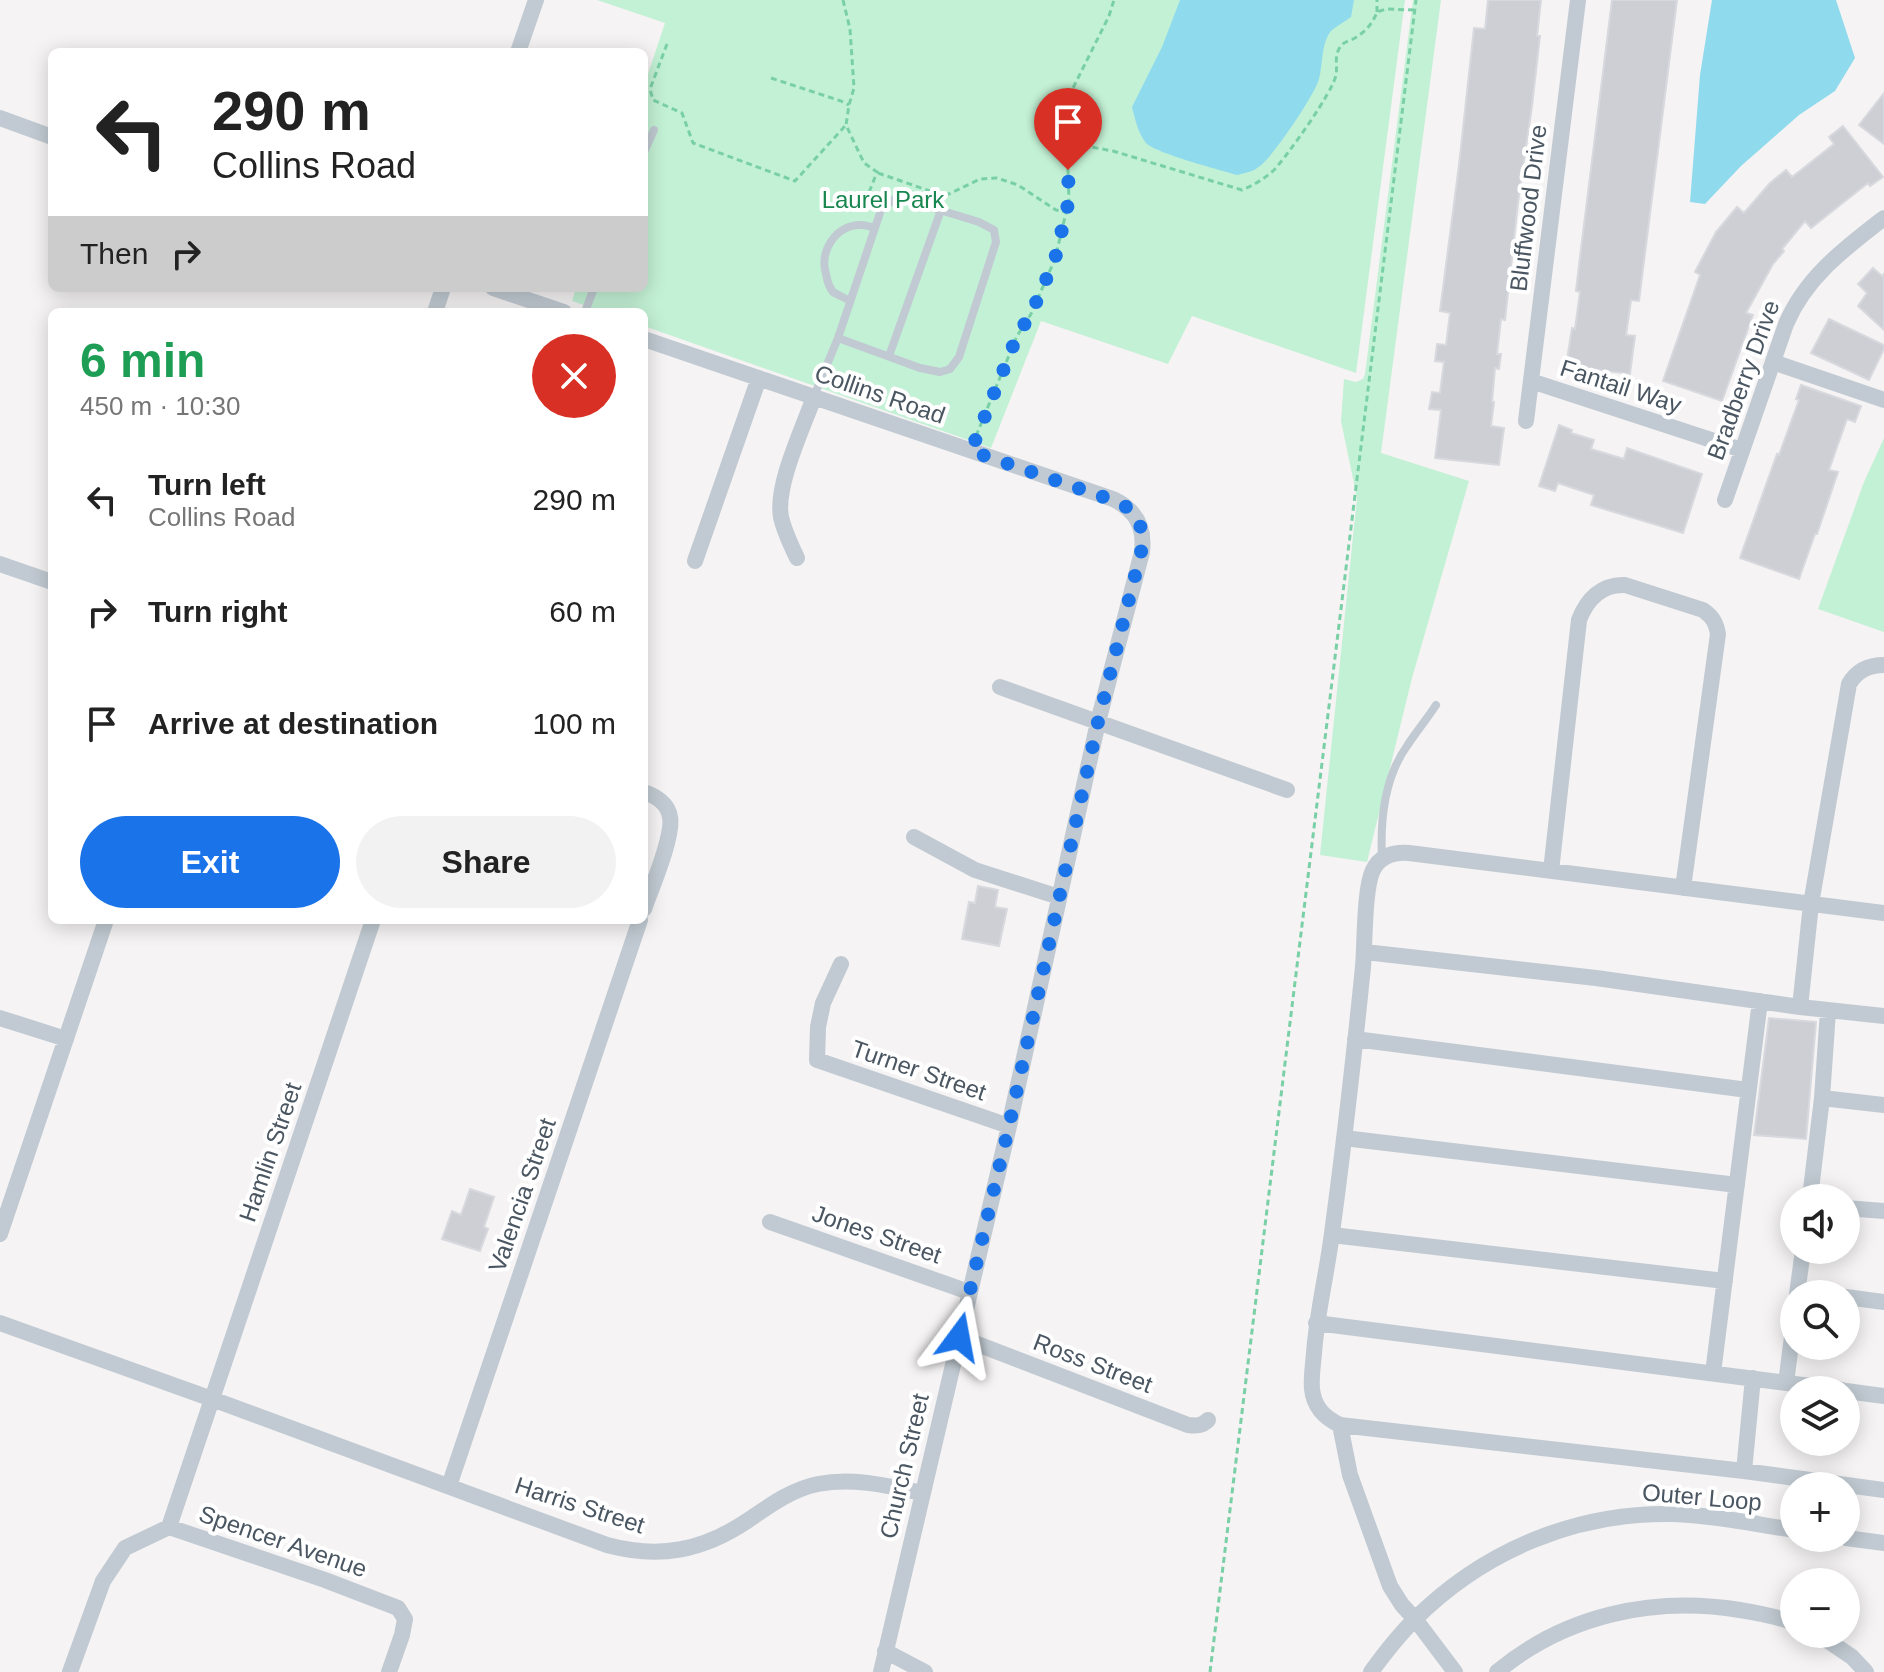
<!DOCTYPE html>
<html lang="en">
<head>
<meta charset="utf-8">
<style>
  body { margin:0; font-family:Arial,sans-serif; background:#f2f2f2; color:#222; height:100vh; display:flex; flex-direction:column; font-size:30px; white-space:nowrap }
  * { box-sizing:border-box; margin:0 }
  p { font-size:26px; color:#767676 }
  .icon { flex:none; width:44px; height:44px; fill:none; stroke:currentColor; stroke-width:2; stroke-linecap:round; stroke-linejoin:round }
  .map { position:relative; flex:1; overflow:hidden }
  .drawer { position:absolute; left:48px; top:308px; width:600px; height:616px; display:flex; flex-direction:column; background:#fff; border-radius:12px; box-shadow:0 4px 20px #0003 }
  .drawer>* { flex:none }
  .hud { position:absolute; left:48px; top:48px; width:600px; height:244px; border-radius:12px; box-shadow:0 4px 20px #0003; background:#fff; color:#222; overflow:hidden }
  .controls { position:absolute; left:1780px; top:1184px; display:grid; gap:16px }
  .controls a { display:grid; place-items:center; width:80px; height:80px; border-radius:50%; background:#fff; box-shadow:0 4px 20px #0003; font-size:40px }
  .pin { position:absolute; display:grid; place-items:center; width:68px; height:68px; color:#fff; margin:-82px -34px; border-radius:50% 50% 50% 0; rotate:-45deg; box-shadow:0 0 8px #0007 }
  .pin .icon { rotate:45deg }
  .me { position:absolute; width:88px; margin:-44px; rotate:13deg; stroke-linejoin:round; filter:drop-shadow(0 0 6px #0008) }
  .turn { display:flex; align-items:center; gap:28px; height:168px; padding:0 32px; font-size:36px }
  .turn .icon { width:104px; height:104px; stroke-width:2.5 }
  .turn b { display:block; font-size:56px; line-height:68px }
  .then { display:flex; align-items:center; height:76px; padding:0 32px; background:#0003; gap:16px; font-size:30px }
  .round { display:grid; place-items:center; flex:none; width:84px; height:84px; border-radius:42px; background:#f2f2f2 }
  .head { display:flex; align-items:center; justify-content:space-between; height:136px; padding:0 32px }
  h1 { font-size:48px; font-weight:800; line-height:60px; color:#1e9e55 }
  .action { display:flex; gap:16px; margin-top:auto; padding:16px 32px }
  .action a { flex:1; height:92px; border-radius:48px; background:#1a73e8; color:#fff; font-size:32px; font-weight:800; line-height:92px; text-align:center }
  .action a+a { background:#f2f2f2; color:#222 }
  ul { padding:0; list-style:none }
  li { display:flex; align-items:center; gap:24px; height:112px; padding:0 32px }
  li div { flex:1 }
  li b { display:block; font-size:30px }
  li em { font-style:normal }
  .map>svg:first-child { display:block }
  .green { fill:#c3f1d5 }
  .water { fill:#90daee }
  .building { fill:#cdcfd5; stroke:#d7d9de; stroke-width:2 }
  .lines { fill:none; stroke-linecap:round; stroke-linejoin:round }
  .path { stroke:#7ad0a6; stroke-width:3; stroke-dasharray:6 4; stroke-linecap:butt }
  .lane { stroke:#c1cad2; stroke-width:8 }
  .street { stroke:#c1cad2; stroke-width:16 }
  .route { stroke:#1a73e8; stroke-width:14; stroke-dasharray:0 25.2 }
  .labels { text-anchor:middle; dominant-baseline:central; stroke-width:8; stroke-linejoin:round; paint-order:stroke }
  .park-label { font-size:24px; fill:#17864f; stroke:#fff }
  .street-label { font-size:24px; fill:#4a5661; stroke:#fff }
</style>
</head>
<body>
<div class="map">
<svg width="1884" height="1672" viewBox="0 0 1884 1672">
  <rect width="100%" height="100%" fill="#f5f3f3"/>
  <path class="green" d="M597,0H1405L1356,373L1192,316L1168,364L1041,321L991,448L644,326V312H604L572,301L576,288H644V86L665,23Z
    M1413,0H1441L1381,453L1469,481L1412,678L1367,862L1320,855L1357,498L1341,421L1344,379L1356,382L1363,379L1365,374Z
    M1884,438V632L1818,609L1864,482Z"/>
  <path class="water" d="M1180,0H1354L1351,17C1345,22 1336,26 1331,31C1321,43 1323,65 1319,79C1314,96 1274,155 1260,166C1253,172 1245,173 1237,175C1220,170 1155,153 1146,143C1138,133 1135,119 1132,107L1162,47Z
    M1712,0H1836L1855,58L1835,91L1799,115L1741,166L1705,204L1690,202L1700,75Z"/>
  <path class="building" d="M1488,0H1541L1537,36H1540L1532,106L1518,203L1505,320L1501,319L1497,354H1501L1499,369L1495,368L1492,402H1494L1491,426L1504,428L1499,465L1435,458L1441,410L1429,409L1432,392L1440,393L1444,362L1435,361L1437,344L1446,345L1450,313L1440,311L1459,165L1474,28L1485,29Z
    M1612,0H1677L1639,301L1631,300L1626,335L1635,336L1630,374L1566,366L1572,328L1575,329L1580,292L1576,291L1579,265Z
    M1884,93V144L1859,125Z
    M1843,126L1883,177L1870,186L1868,183L1811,228L1805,221L1782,249L1784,251L1773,264L1746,313L1753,315L1722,401L1663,381L1700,275L1695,272L1716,232L1737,207L1744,213L1770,183L1786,170L1792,177L1834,144L1829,137Z
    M1873,268L1882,276L1884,274V330L1858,306L1867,293L1858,284Z
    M1829,319L1884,345V349L1869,380L1811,353Z
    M1801,385L1861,406L1855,422L1847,419L1836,450L1829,470L1838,472L1817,534H1815L1799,579L1740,558L1777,454L1779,455L1799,400L1796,399Z
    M1559,425L1572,430L1571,433L1594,440L1591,449L1624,459L1627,448L1702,474L1683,533L1591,505L1594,495L1558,483L1555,491L1539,486Z
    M978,886L998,890L995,907L1007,909L999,946L962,939L969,902L975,903Z
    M1769,1018L1816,1022L1806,1139L1754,1135Z
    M470,1189L494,1197L484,1227L488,1229L480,1251L442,1239L452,1211L461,1215Z"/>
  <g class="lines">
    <path class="path" d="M843,0L850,29L854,88L849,105L846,125L864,163L877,172L868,195L873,201
      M1377,12V0
      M667,44L650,89L653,100L682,113L693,143L795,181L846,125
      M771,78L841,101L849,105
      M1063,142L1113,151L1242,190C1254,185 1264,179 1274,170C1287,156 1333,92 1336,75C1338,65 1333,54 1342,45C1344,42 1349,41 1353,39C1364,33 1372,25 1377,12L1386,9L1414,10
      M878,173L930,191L949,194L980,179L997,178L1018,185L1056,210L1067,212
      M976,436L1017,336L1031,314L1055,259L1069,200L1068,170L1063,142V108L1109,16L1114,0
      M1210,1672L1416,0"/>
    <path class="lane" d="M644,152L654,130
      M850,301C845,298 838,295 833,292C829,287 827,280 826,274C819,251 836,224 862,225C866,225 870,227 875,228
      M585,312L594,288
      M889,356L941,210
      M814,396L838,338L881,210L897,197L979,222L994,230L996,242L959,357L950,369L940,372L920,368L838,338
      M1382,859C1380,820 1384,778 1407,746C1416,732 1427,719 1436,705"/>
    <path class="street" d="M518,52L536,0
      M0,118L52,137
      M493,288L564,312
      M435,312L443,288
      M644,339L1113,499C1136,510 1145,527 1142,552L1098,722L1009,1126L881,1672
      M1773,362L1884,400
      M1531,381L1742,450
      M1526,421L1578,0
      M1725,500L1786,324C1806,277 1844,249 1884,218
      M797,558C791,545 784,531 781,517C775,486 803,428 814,397
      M695,561L759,378
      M0,564L52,582
      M1000,687L1287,790
      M644,792C656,796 668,804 670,817C674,836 651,889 644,909
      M914,837L975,870L1059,897
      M1551,871L1579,620C1587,599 1602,584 1625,585L1703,610C1713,617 1716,623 1718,634L1683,888
      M1884,913L1409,853C1394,852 1380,856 1373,870C1364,888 1365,944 1363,967C1354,1056 1344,1144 1332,1233C1327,1273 1317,1312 1314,1353C1313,1365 1311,1377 1312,1389C1314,1408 1325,1418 1340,1425L1744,1471L1884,1490
      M373,920L169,1527L325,1580L398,1608L405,1619L402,1635L389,1672
      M1365,952L1596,978L1800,1007L1884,1016
      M841,964L823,1003L818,1027L817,1060L1009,1126
      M1800,1007L1811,904L1849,684C1857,670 1869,665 1884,665
      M0,1018L66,1039
      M1355,1039L1748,1090
      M1822,1098L1884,1105
      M1344,1138L1737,1185
      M1810,1198L1822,1098L1828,1011
      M1846,1208L1884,1211
      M770,1222L969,1292
      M0,1234L106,920
      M1332,1235L1725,1281
      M1798,1291L1818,1294
      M1797,1294L1803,1250
      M1846,1297L1884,1302
      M0,1323L212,1399L607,1545C659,1559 702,1551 747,1521C769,1506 792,1489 818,1484C854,1477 888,1486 922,1493
      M1316,1323L1842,1390
      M959,1337L1188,1425C1196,1426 1202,1426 1208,1420
      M1713,1373L1760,1001
      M1786,1383L1794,1321
      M1846,1391L1884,1396
      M1340,1425L1350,1475L1390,1586L1402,1605L1415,1619L1455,1672
      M1744,1471L1753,1378
      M449,1486L640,920
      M1846,1538L1884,1543
      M1818,1634L1852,1657L1866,1672
      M885,1651L925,1672
      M70,1672L103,1581L125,1548L169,1527
      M1371,1672C1384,1654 1398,1636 1414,1620C1483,1551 1575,1512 1673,1514C1713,1515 1754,1524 1794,1530
      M1497,1672C1565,1615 1653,1596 1740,1610C1758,1613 1777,1616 1794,1623"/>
  </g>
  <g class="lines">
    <path class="route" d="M959,1337L1009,1126L1098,722L1143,544C1143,525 1136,514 1121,503L971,451L1017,336L1031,314L1055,259L1069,200L1068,170"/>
  </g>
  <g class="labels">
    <g class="park-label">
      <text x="883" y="199">Laurel Park</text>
    </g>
    <g class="street-label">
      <text transform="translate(1528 208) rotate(-83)">Bluffwood Drive</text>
      <text transform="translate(1743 380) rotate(-70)">Bradberry Drive</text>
      <text transform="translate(1621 386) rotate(18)">Fantail Way</text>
      <text transform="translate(880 394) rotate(19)">Collins Road</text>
      <text transform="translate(919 1070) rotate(19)">Turner Street</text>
      <text transform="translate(270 1152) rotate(-71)">Hamlin Street</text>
      <text transform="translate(522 1195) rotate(-71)">Valencia Street</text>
      <text transform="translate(877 1234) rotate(19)">Jones Street</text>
      <text transform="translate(1093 1363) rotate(21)">Ross Street</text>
      <text transform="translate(904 1466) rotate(-77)">Church Street</text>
      <text transform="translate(1702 1497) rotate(5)">Outer Loop</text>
      <text transform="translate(580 1505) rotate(18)">Harris Street</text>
      <text transform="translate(283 1541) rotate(19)">Spencer Avenue</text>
    </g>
  </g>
</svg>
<div class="controls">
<a><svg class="icon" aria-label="sound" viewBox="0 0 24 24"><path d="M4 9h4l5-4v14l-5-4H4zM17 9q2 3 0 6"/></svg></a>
<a><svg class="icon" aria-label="search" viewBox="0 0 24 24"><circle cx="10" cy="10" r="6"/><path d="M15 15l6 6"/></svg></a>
<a><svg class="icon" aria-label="layers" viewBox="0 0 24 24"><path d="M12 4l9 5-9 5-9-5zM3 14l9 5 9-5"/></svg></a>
<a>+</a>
<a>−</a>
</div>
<div class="pin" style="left:1068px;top:170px;background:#d93025"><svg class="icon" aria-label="arrive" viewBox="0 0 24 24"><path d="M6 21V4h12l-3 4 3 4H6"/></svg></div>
<svg class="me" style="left:959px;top:1337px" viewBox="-20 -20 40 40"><path d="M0-17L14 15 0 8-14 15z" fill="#1a73e8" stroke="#fff" stroke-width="4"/></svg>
<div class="hud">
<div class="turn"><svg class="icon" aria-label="left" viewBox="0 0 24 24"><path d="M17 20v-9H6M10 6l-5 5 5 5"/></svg><div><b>290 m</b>Collins Road</div></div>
<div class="then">Then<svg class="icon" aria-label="right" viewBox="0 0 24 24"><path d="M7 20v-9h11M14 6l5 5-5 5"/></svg></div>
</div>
<section class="drawer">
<div class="head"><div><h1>6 min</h1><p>450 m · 10:30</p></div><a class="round" style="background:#d93025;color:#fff"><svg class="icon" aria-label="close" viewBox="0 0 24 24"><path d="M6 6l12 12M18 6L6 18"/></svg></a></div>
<ul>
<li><svg class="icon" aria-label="left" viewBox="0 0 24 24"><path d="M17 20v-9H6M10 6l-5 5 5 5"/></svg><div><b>Turn left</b><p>Collins Road</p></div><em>290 m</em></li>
<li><svg class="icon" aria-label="right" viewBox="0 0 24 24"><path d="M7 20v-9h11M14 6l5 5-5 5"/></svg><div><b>Turn right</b></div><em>60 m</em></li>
<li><svg class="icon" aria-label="arrive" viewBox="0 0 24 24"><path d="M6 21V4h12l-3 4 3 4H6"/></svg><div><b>Arrive at destination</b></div><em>100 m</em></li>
</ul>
<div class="action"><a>Exit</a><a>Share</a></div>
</section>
</div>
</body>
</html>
